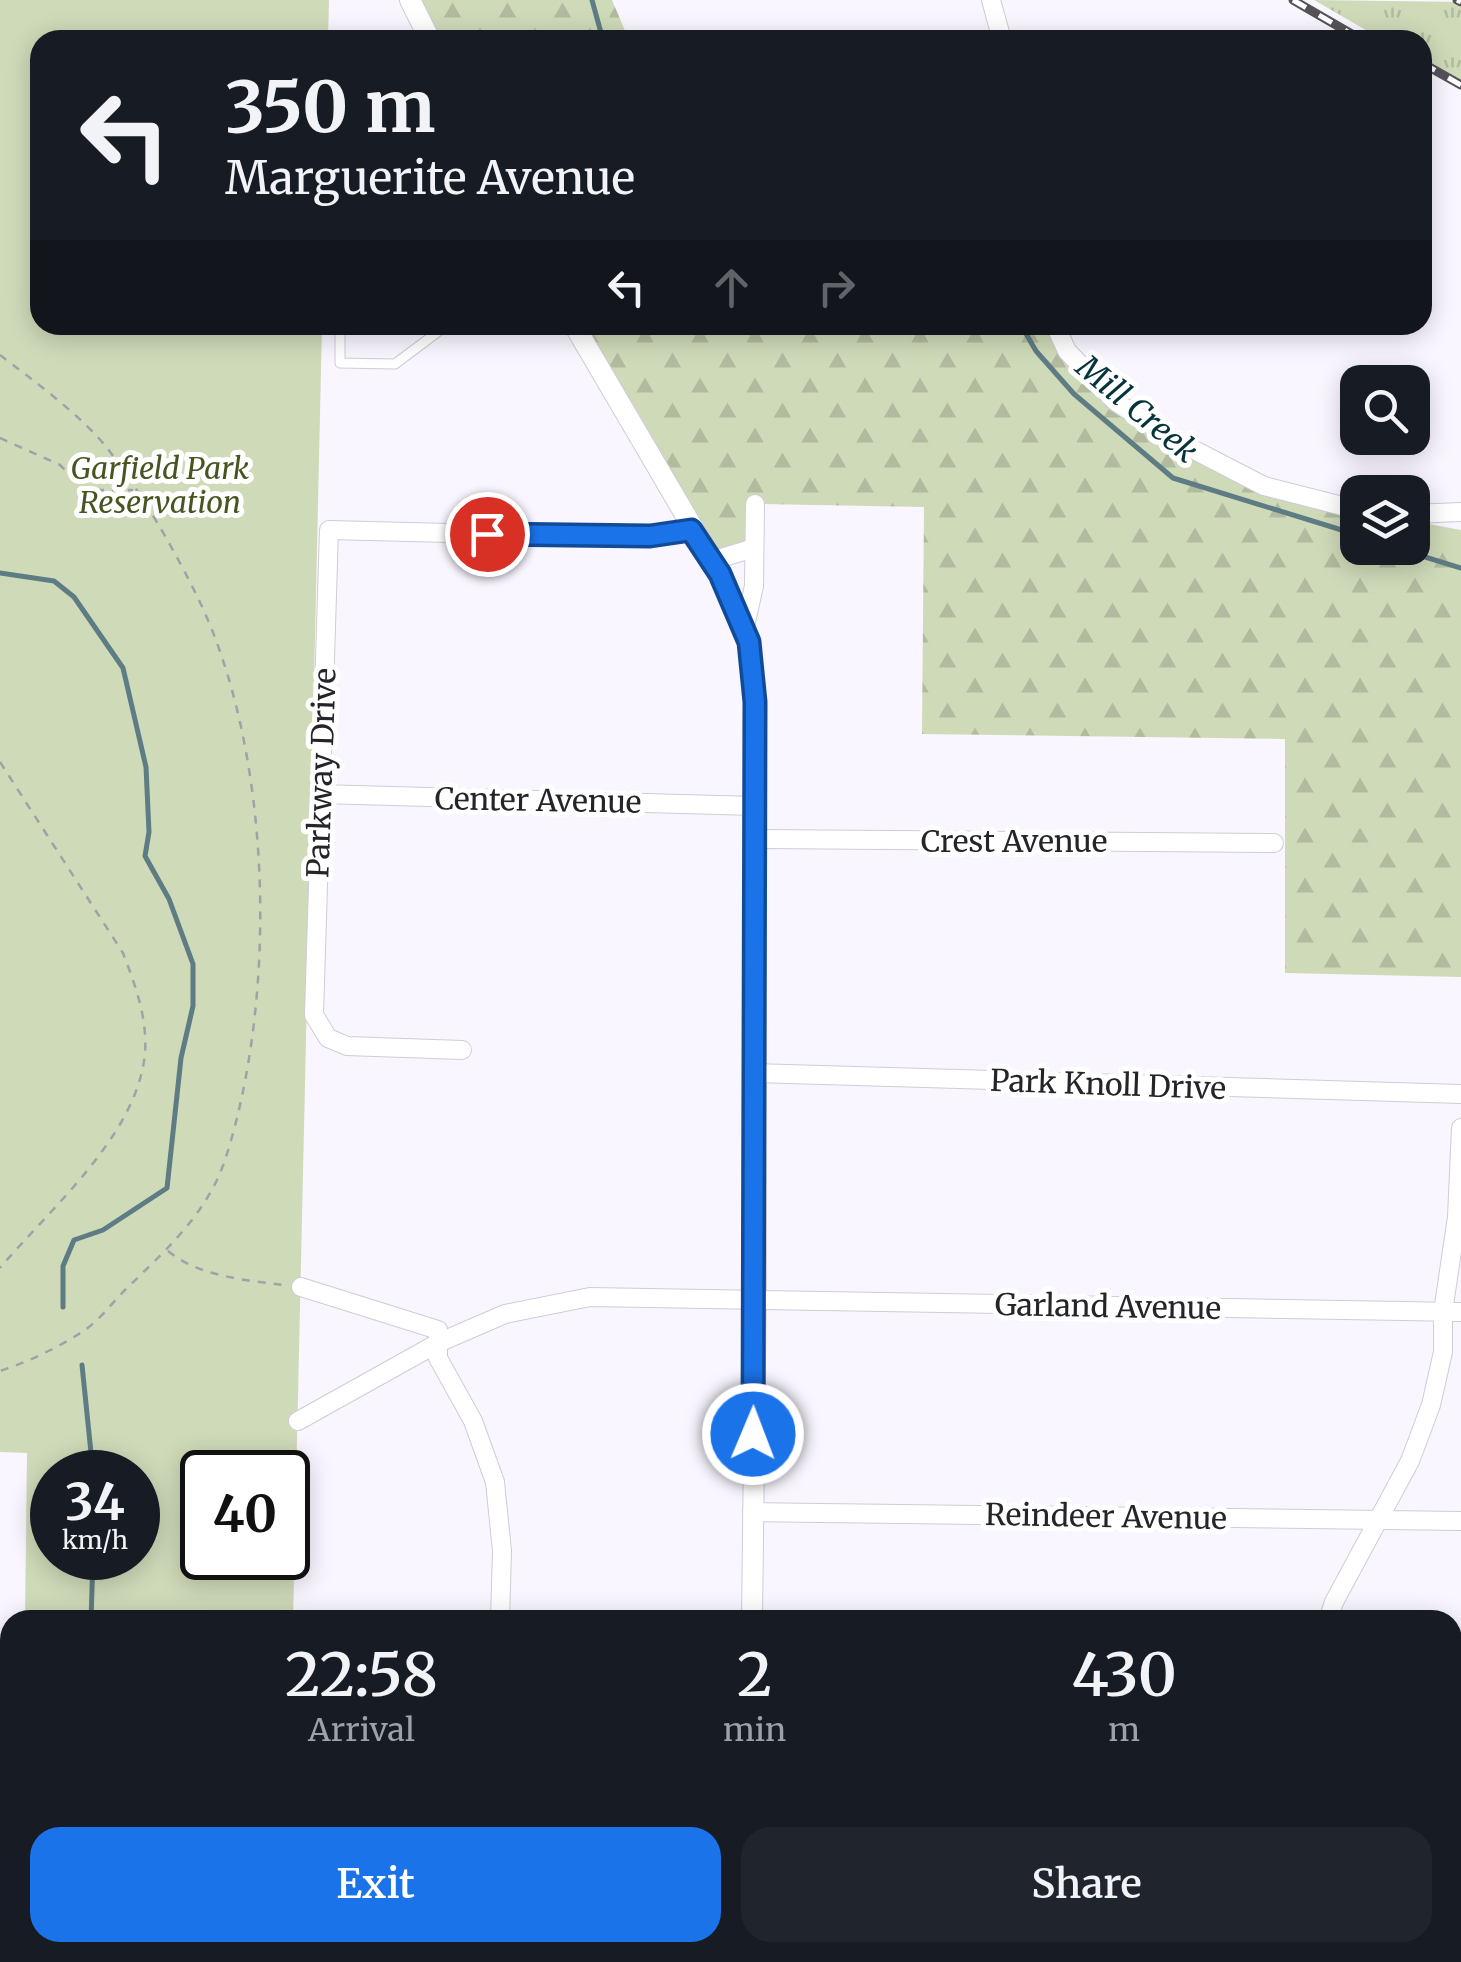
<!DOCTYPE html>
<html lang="en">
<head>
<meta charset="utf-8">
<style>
  body { margin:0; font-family:Merriweather,serif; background:#20242c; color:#f1f3f6; height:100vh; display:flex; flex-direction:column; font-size:38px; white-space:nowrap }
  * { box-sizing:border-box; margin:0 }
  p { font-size:32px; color:#9ea1a6 }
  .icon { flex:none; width:55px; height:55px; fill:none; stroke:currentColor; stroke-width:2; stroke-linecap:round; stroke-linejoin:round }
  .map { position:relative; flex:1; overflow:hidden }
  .side { position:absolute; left:0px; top:1610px; width:1462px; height:352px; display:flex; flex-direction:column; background:#171b24; border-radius:30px 30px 0 0; box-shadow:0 5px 25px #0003 }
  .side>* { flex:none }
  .hud { position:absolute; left:30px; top:30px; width:1402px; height:305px; border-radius:30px; box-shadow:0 5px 25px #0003; background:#171b24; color:#f1f3f6; overflow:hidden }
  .fabs { position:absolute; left:1340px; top:365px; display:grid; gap:20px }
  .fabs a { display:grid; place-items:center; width:90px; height:90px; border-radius:20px; background:#171b24; box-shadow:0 5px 25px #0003; font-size:50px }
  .speed { position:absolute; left:30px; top:1450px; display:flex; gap:20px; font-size:50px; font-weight:700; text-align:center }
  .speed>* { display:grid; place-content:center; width:130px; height:130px; border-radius:50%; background:#171b24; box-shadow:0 5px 25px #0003; line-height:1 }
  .speed small { font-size:25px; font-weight:400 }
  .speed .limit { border:5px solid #111; border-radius:15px; background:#fff; color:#111 }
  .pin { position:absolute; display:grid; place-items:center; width:85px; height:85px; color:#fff; margin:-42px; border:5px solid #fff; border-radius:50%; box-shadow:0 2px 10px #0007 }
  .me { position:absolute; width:110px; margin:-55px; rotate:1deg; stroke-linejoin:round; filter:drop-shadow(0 0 8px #0008) }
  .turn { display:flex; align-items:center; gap:35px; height:210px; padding:0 30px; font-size:45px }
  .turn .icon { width:130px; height:130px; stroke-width:2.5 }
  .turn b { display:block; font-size:70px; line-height:85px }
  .lanes { display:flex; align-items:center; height:95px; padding:0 30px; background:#0003; justify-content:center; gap:50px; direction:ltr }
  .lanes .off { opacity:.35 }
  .eta { display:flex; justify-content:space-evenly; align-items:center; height:170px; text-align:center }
  .eta b { font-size:60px; font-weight:600; line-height:70px }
  .button { display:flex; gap:20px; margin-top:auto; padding:20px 30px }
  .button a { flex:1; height:115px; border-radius:30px; background:#1a73e8; color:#fff; font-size:40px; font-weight:600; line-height:115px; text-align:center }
  .button a+a { background:#20242c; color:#f1f3f6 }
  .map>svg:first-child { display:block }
  .medical { fill:#fde9e1 }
  .grass { fill:url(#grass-tufts) }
  .forest { fill:url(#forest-firs) }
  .green { fill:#cfdab9; fill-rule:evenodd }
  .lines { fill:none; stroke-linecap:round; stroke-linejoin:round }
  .stream { stroke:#5e7c83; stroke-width:5 }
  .service-casing { stroke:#cfccd6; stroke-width:11 }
  .minor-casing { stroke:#cfccd6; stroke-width:20 }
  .tertiary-casing { stroke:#cfccd6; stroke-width:22 }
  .path { stroke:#a3a1a8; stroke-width:2.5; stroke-dasharray:8 8; stroke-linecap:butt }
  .service { stroke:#fff; stroke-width:9 }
  .minor { stroke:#fff; stroke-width:18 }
  .tertiary { stroke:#fff; stroke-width:20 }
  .rail-casing { stroke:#555359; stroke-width:9 }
  .rail { stroke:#fff; stroke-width:5; stroke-dasharray:15; stroke-linecap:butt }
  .route-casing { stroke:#114b97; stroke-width:25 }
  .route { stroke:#1a73e8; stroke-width:18 }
  .labels { text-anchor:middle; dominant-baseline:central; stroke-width:10; stroke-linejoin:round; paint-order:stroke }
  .park-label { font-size:30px; font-style:italic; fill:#475520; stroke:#fff }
  .street-label { font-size:30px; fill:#252428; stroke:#fff }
  .water-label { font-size:32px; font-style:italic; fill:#07333a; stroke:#fff }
</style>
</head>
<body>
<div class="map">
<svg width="1461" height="1962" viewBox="0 0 1461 1962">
  <defs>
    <pattern id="grass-tufts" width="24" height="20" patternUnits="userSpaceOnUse" patternTransform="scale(2.5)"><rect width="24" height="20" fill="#cfdab9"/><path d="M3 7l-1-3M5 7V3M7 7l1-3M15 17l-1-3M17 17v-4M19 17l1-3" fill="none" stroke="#b2bb9f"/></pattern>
    <pattern id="forest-firs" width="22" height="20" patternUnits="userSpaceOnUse" patternTransform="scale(2.5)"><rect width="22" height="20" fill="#cfdab9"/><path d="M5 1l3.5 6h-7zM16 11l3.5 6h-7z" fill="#b2bb9f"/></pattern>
  </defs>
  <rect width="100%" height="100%" fill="#f9f6ff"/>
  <path class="medical" d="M376,1955L762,1962H376Z"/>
  <path class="grass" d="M1314,0L1461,2V85L1423,63L1422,40H1383Z"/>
  <path class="forest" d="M410,0H612L629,40H430Z
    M574,325H1055L1116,402L1264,486L1357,510L1358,548H1412L1413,521L1461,530V977L1285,973V739L922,734L924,507L756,504L754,548L711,561Z"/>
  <path class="green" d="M0,0H329L328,40H40V325H322L293,1620H25L27,1453L0,1452ZM52,1472H138V1558H52ZM202,1472H288V1558H202Z"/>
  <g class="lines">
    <path class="stream" d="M592,0L603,40
      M1021,325L1036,351L1074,394L1173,478L1358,535
      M1396,548L1461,568
      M0,573L54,581L74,597L123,668L146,767L149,832L145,856L169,899L193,964V1006L181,1058L167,1188L103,1230L74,1240L63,1266V1307
      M82,1365L93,1472
      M91,1620L93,1558"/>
    <g class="service-casing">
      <path id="service" d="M340,325V363L395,364L447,325
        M1000,1952V1962
        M751,1962L752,1952"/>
    </g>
    <g class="minor-casing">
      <path id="minor" d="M991,0L1002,40
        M1055,325L1067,351L1116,402L1173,439L1264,486L1358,510
        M1412,514L1461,512
        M711,561L754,548
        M744,631L754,586L755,504
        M320,794L755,806
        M754,839L1274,843
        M462,1050L347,1046L328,1038L314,1015L329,530L606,537L650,536L691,530
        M756,1073L1461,1094
        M301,1287L438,1330V1358L473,1421L495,1482L502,1551L500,1620
        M298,1421L438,1343L505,1314L590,1297L1461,1312
        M752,1512L1461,1521
        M1328,1620L1334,1602L1410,1461L1431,1405L1443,1352V1312L1457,1217L1461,1128
        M1452,1730H1461
        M136,1962V1952"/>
    </g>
    <g class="tertiary-casing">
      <path id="tertiary" d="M410,0L430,40
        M574,325L720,574L749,642L755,702L756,1283L752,1620
        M0,1930L10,1931
        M1380,1952L1461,1954
        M1288,1962L1289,1952"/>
    </g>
    <path class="path" d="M0,355C33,380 83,417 108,449C142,494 173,547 198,598C273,753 278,997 225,1160C207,1214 164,1252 125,1290C111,1304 98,1322 82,1332C57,1348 28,1362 0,1371
      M0,438L60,465L85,490H133
      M0,762L123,953C133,979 143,1006 145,1034C152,1123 53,1205 0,1268
      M168,1251C198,1276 244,1280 283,1285"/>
    <use href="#service" class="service"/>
    <use href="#minor" class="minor"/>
    <use href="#tertiary" class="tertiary"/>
    <g class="rail-casing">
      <path id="rail" d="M1293,0L1362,40
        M1457,0L1461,2
        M1422,63L1461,85"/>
    </g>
    <use href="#rail" class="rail"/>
  </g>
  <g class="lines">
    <g class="route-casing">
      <path id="route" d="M487,534L650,536L691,530L720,574L749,642L755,702L753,1434"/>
    </g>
    <use href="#route" class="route"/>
  </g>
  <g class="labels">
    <g class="park-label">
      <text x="160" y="468">Garfield Park<tspan x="160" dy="34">Reservation</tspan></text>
    </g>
    <g class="street-label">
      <text transform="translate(321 773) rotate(-88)">Parkway Drive</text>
      <text transform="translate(538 800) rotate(1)">Center Avenue</text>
      <text x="1014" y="841">Crest Avenue</text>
      <text transform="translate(1108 1084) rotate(2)">Park Knoll Drive</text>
      <text transform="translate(1108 1306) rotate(1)">Garland Avenue</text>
      <text transform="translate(1106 1516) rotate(1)">Reindeer Avenue</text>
    </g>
    <g class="water-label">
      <text transform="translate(1137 409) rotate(40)">Mill Creek</text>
    </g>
  </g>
</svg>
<div class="fabs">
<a><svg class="icon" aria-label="search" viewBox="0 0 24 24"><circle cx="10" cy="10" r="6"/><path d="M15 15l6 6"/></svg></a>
<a><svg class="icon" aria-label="layers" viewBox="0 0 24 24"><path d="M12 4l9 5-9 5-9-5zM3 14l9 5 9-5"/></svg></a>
</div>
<div class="speed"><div>34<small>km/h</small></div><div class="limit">40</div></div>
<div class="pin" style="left:487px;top:534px;background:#d93025"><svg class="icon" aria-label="arrive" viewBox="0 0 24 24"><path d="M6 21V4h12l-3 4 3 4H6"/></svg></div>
<svg class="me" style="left:753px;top:1434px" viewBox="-20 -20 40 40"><circle r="17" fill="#1a73e8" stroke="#fff" stroke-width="3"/><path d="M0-11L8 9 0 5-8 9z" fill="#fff"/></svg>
<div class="hud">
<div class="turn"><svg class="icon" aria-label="left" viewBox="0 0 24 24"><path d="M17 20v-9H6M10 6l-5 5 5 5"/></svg><div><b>350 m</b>Marguerite Avenue</div></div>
<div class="lanes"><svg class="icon" aria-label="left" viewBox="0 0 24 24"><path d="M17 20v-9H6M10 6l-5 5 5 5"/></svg><svg class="icon off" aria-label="ahead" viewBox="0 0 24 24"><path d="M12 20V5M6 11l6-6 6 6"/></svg><svg class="icon off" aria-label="right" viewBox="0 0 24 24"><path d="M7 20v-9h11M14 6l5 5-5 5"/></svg></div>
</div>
<section class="side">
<div class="eta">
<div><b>22:58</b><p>Arrival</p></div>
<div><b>2</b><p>min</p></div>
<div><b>430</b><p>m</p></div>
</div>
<div class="button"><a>Exit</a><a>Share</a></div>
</section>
</div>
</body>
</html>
